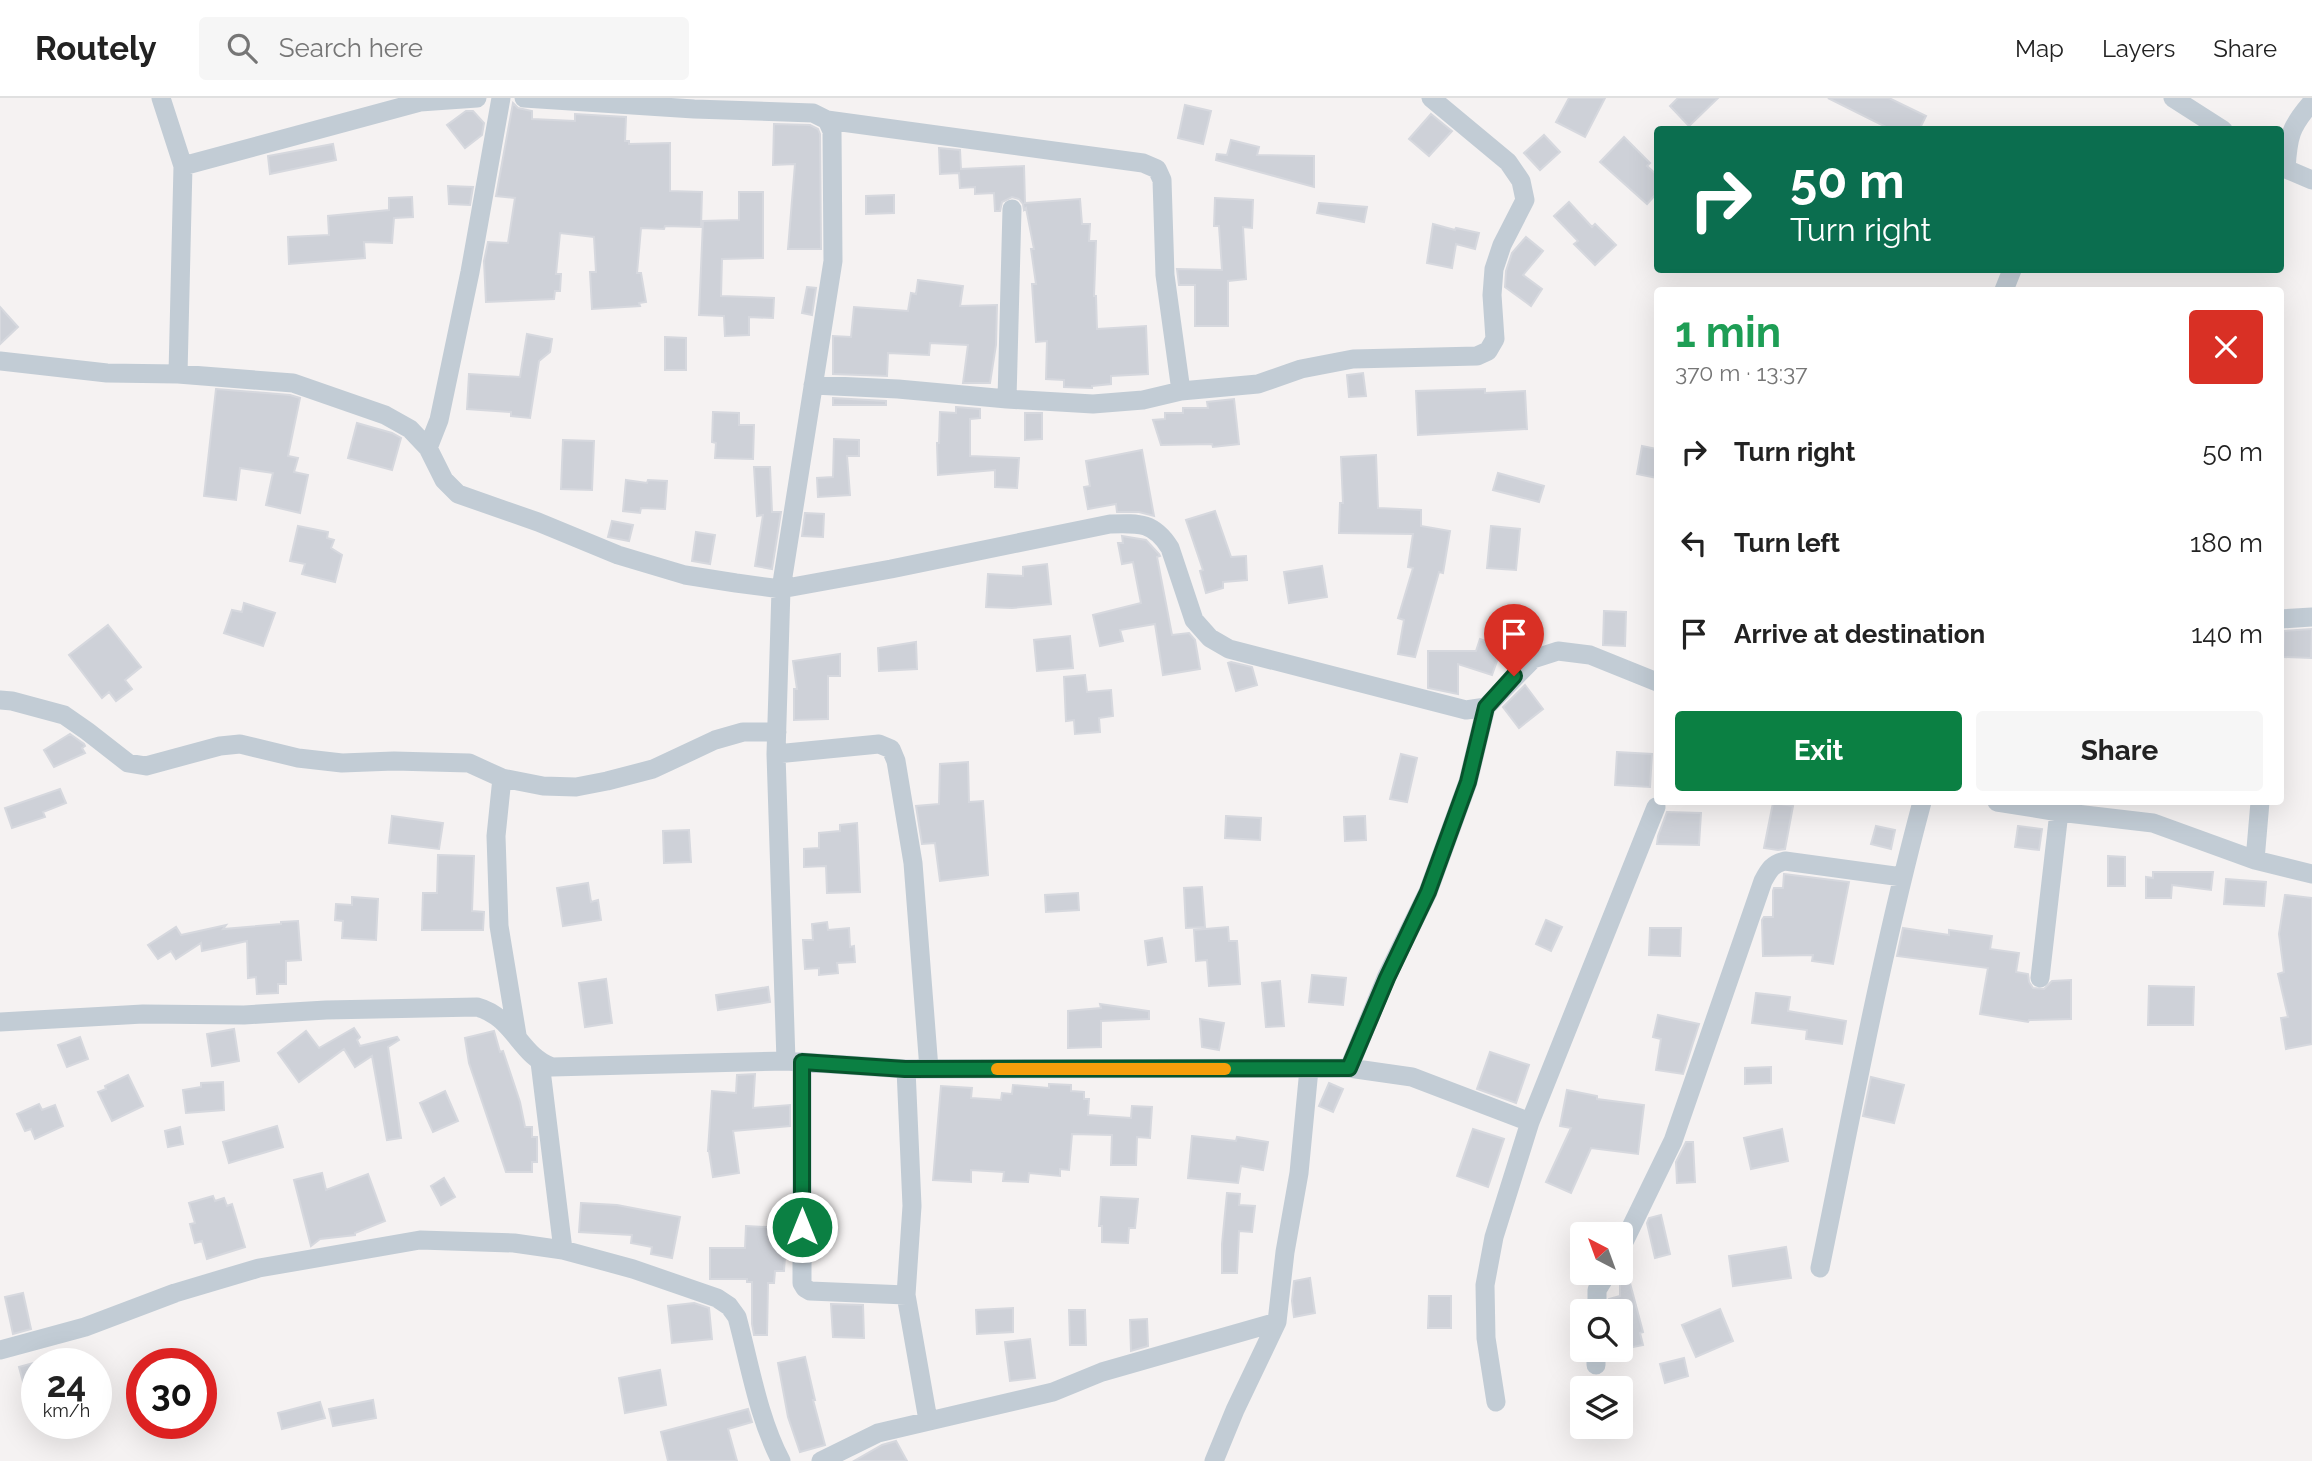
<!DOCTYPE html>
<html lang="en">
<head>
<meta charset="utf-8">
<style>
  body { margin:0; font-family:Raleway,sans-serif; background:#f6f6f6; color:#222; height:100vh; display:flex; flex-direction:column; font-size:26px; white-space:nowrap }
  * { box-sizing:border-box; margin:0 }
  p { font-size:23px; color:#767676 }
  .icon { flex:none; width:38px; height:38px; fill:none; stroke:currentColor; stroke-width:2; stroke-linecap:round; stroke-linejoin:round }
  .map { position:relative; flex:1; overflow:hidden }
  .drawer { position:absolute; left:1654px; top:189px; width:630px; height:518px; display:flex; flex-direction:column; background:#fff; border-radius:7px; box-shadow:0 7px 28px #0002 }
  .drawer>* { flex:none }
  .hud { position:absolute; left:1654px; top:28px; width:630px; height:147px; border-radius:7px; box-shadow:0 7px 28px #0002; background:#0b6e4f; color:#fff; overflow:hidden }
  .needle { width:46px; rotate:319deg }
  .fabs { position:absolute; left:1570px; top:1124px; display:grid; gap:14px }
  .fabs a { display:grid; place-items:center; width:63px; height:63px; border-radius:7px; background:#fff; box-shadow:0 7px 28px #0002; font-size:35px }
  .speed { position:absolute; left:21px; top:1250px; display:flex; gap:14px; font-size:35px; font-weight:700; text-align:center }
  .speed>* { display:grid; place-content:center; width:91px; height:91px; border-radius:50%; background:#fff; box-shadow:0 7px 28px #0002; line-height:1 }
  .speed small { font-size:18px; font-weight:400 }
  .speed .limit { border:10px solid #d22; background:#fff; color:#111 }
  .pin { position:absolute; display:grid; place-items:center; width:60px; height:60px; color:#fff; margin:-72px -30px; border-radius:50% 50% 50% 0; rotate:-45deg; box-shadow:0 0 7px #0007 }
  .pin .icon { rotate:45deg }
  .me { position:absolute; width:77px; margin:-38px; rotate:0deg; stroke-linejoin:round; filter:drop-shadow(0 0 5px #0008) }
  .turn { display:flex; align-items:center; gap:24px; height:147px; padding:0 21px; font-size:32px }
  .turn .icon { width:91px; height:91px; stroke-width:2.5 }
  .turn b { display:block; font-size:49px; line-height:60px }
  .round { display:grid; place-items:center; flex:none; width:74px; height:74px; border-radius:7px; background:#f6f6f6 }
  .overview { display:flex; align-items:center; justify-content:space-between; height:119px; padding:0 21px }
  h1 { font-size:42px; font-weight:700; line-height:52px; color:#1e9e55 }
  .action { display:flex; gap:14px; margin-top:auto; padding:14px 21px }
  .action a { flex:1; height:80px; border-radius:7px; background:#0b8043; color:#fff; font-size:28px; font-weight:700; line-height:80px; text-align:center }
  .action a+a { background:#f6f6f6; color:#222 }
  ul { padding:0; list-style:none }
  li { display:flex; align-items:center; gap:21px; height:91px; padding:0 21px }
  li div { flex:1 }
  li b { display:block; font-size:26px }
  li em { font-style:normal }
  header { display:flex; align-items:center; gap:42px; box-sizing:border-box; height:98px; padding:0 35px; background:#fff; border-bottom:2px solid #e0e0e0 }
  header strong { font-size:33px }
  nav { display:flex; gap:38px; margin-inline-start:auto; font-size:24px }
  .search { width:490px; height:63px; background:#f6f6f6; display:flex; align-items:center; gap:18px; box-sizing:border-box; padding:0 24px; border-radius:7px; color:#767676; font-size:26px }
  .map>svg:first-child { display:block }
  .building { fill:#ced1d8; stroke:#d6d8de; stroke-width:2 }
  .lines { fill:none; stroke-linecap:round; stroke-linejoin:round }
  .minor { stroke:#c2ccd5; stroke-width:19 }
  .route-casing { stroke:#07532c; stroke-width:18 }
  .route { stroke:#0b8043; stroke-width:12 }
  .slow { stroke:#f59e0b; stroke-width:12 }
</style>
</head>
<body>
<header>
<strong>Routely</strong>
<div class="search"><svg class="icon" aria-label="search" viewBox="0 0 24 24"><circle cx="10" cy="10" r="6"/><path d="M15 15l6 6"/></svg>Search here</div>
<nav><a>Map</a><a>Layers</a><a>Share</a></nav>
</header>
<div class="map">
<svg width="2312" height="1363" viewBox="0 0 2312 1363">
  <rect width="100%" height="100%" fill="#f5f2f2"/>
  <path class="building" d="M1569,0H1605L1585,39L1556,24Z
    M1678,0H1718L1689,28L1670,8Z
    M1828,0H1889L1926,18L1919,32H1892Z
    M513,5L518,10L532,13V21L575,23V16L626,19L625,43H629V46L670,45V93L702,94L701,129L665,128L664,131L641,130L637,175H641L646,204L639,205L640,208L592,211L590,174H596L594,139L560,135L556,176H561L560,193H555L554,201L486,204L484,163L488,144L508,145L515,100L496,98Z
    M1185,7L1211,13L1203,46L1178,40Z
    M466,13H473L484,25L482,37L465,50L447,27Z
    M1431,16L1452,33L1429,58L1409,41Z
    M774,26L810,27L818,31L820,36L821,151H788L795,66L773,67Z
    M1544,37L1560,54L1540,72L1524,55Z
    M1624,39L1650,65L1647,68L1657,77V95L1647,106L1600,64Z
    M1231,42L1259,49L1257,57L1314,58V89L1216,62L1217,56L1227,57Z
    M333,46L336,62L270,76L268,58Z
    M939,50L960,52L961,71L1024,68L1025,105L1080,101L1082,126H1090L1089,143H1096L1094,198H1096L1097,231L1146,228L1148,276L1111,278V286L1092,288V290L1064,289V282L1046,281L1047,243L1036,244L1032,186H1036L1031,151H1034L1026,110L1024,112L1023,106L1019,101L1012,99L1002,104L1000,113H995L994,95L975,96V89L960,90L959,75L940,76Z
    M448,88L473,89L470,107L449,106Z
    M739,94H763V160L722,161L721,198L774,200L773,220L749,219V237L725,238L724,218L699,217L703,123L739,122Z
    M894,97V115L866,116V98Z
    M412,99L413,119L394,120L392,145L364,144L365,160L289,166L288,139L329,137L328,118L389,112V100Z
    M1215,100L1253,102L1252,130L1243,129L1246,181L1228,183V228H1195V187H1179L1177,171L1222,172L1219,128H1214Z
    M1569,104L1592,129L1595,126L1616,147L1595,167L1574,146L1578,143L1554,118Z
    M1319,105L1367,109L1364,124L1317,115Z
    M1433,126L1455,132L1456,130L1479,135L1475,151L1456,146L1452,170L1427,165Z
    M1526,139L1543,153L1523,177L1542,191L1531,208L1505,189L1506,173L1512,155Z
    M918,182L963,188L960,208L997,207L996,247L990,285H963L968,247L930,245L929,257L888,255L887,278L833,276V238L851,239L854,209L908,213L911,195L916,196Z
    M807,189L816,190L812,217L802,215Z
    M0,209L18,229L0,246Z
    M527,236L552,241L550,254L539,263L530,320L511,318V314L467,311L469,276L520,279Z
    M665,239L686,240V272H665Z
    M1363,275L1366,298L1349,299L1347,277Z
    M216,291L290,297L300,300L288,358L298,360L294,374L308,377L300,415L266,407L273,375L240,370L236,402L204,398Z
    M1485,291V295L1525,293L1527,331L1418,337L1416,293Z
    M833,300L886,303V307H833Z
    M1234,301L1239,346L1213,349L1212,346L1161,347L1153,322L1165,321V315H1183V310H1208L1207,304Z
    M956,309L980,311V320L970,321V358L1019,360L1017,390L995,389V372L938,377L937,345H939L940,314L956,315Z
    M713,314L739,315V327H754L753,361L715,360L716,345L712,344Z
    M1025,315H1042V341L1025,342Z
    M357,325L392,335L401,340L392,372L348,360Z
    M834,341L859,342V358H847L850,397L818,399L817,380L833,379Z
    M563,342L594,343L592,392L561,391Z
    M1642,348L1657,351V380L1637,376Z
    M1142,352L1154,418L1139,414H1117L1116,406L1088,411L1084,389L1090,388L1086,363Z
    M1376,357L1378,410L1421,412V428L1450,433L1443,475L1439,474L1415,559L1398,556L1404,522L1398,520L1413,470L1408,469L1413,436L1339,435L1340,405H1343L1341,359Z
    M754,369H770L772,414H781L772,471L755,468L763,417L757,418Z
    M1498,375L1544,388L1539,404L1493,392Z
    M626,382L647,385L648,382L667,383L665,411L641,410L640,415L623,413Z
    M1215,413L1231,459L1246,458L1247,482L1223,484V490L1206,495L1200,473L1203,472L1186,422Z
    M805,415L824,416L823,439L802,438Z
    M612,423L633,427L629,443L608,439Z
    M298,428L328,434L327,440L334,442L331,450L342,457L335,484L302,476L305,466L290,463Z
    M1491,428L1520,431L1516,472L1487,470Z
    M696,434L715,437L710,466L692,463Z
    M1122,438L1146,442L1159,456L1160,458L1157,459L1172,537L1189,535L1195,542L1200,571L1163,577L1155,526L1120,532L1123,543L1100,548L1093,517L1141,505L1133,464L1122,466L1118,445H1123Z
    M1047,466L1051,506L1012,510L986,509L988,476L1023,478V469Z
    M1322,468L1327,499L1289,505L1284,474Z
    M244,505L275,515L263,548L224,535L232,512L242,514Z
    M1604,513L1626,514L1625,548L1603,547Z
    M108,527L141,569L125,582L132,591L116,603L109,594L102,600L69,557Z
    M2312,531L2311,560L2283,559L2284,533Z
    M1070,538L1073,570L1037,573L1034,542Z
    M1480,541L1502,549L1492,577L1458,566V596L1428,590V553H1476Z
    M916,544L917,571L879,573L878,550Z
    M840,556V578H828V621L794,622V591H797L793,563Z
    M1231,564L1252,569L1257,587L1236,593L1228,565Z
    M1085,577L1087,594L1111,592L1113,618L1099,620L1100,634L1075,636L1074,622L1066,623L1064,579Z
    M1525,587L1543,611L1519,630L1503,609Z
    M70,636L84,646L85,648L82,650L85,655L54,669L44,652Z
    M1617,654L1652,656L1650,689L1615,687Z
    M1401,656L1417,660L1407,704L1390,701Z
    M968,664L969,704L983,703L988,777L940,783L935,745L922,746L916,708L939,706L940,666Z
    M60,691L66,705L43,714L45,719L12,730L5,710Z
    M1773,705L1793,708L1785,751L1778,752L1764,750Z
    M1667,714L1701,715L1699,747L1657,746L1658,738Z
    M392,718L443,725L439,751L389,745Z
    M1226,718L1261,720L1260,742L1225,740Z
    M1365,718L1366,742L1345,743L1344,719Z
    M857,725L860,794L827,795L826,768L804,769V751L819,750V735L840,733V727Z
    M1876,728L1895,732L1891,751L1871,746Z
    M2018,728L2042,731L2039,752L2015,749Z
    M689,732L691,764L664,765L663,733Z
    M438,757L474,758L472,813L484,814L483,832H422L423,795H437Z
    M2108,758L2125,759V788H2108Z
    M2153,774H2213L2211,792L2172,787L2171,800H2146V779L2153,780Z
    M1784,776L1849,784L1833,866L1812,863L1813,857L1763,858L1762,822L1764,819H1773V793L1774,790H1783Z
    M2226,781L2266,784L2264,808L2224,806Z
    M588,785L591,804L598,802L601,822L563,828L557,790Z
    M1202,789L1205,829L1186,830L1184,790Z
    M1078,795L1079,812L1046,814L1045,797Z
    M2285,797L2312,800V946L2286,951L2281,920L2288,919L2278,876L2284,874L2279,836Z
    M352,799L378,801L376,842L342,840L343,823L335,822L336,806L352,807Z
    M1546,822L1562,829L1551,853L1536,846Z
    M298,823L301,862L286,863V886H278V895L257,896L256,879L248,880L247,843L202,853L201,845L176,861L171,853L158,861L148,847L176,829L181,837L226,827L223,831L281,826V824Z
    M827,824L828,832L849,830L850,849L854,848L855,864L837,865L838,875L819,877V870L805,871L803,842H813L812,826Z
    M1228,829L1229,843H1237L1240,886L1209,888L1207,862L1196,863L1194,832Z
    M1650,830H1681L1680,858L1649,857Z
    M1903,830L1949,837V832L1992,838L1990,851L2019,855L2016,874L2028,876L2029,884L2033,890L2044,891L2052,883L2071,882V921L2029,922L2028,924L1980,916L1988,870L1897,858Z
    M1162,840L1166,864L1148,867L1145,843Z
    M1312,877L1346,880L1343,907L1309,904Z
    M606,881L612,925L585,929L579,885Z
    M1280,883L1284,928L1266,929L1262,885Z
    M2149,888L2194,889L2193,927H2148Z
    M768,889L770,904L718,912L716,897Z
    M1756,895L1790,899L1788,913L1846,923L1842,946L1806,941L1807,932L1752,925Z
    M1100,906L1149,913V921L1101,923V949L1068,950V913L1101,910Z
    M1658,917L1699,926L1683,976L1656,972L1661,941L1653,939Z
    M1200,921L1224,925L1219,952L1202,949Z
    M354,930L360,939L357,942L360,948L397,939L399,942L388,949L401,1040L387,1042L372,958L355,969L344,951L299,984L278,955L306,933L319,950Z
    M234,931L239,963L212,968L207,936Z
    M494,933L500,954L503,953L520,1004L525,1029H532V1039H537V1064H532V1074H506L469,965L465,940Z
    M80,939L88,961L67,969L58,947Z
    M1490,954L1529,967L1516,1005L1477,991Z
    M1771,969V985L1745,986V970Z
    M755,976L753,1010L790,1007V1028L733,1033L739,1075L713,1079L709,1053H708L712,993L736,995L737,977Z
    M128,977L143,1008L112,1023L98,994L106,991L105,988Z
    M1871,979L1904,987L1894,1025L1863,1018Z
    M223,984L224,1012L186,1015L183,992L201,989V985Z
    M1329,985L1343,991L1333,1014L1319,1008Z
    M1049,986L1071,987V993L1084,994V1001H1089L1088,1017L1131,1020L1132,1008L1152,1009L1150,1040L1137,1039L1136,1067H1111L1112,1037L1072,1036L1069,1072L1060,1071V1078L1029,1075L1028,1084L1003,1083L1004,1074L971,1072V1084L933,1082L941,988L972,990L971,1000L1001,1002L1002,995L1012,996L1013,987L1049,990Z
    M1567,992L1597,998V1001L1644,1007L1638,1056L1591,1050L1571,1095L1546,1084L1571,1030L1560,1028Z
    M445,993L458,1023L433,1034L420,1005Z
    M39,1006L42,1012L55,1007L63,1028L35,1041L31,1031L25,1033L17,1016Z
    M277,1028L283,1049L229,1065L223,1044Z
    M180,1029L183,1046L168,1049L165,1033Z
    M1473,1031L1504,1041L1488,1089L1457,1078Z
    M1782,1031L1788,1063L1751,1071L1744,1040Z
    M1192,1038L1236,1043L1237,1039L1268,1044L1263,1072L1241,1068L1238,1085L1188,1080Z
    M1686,1044H1693L1695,1084L1677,1085L1676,1064Z
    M322,1075L326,1092L368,1076L385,1123L355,1135V1137L320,1141L311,1148L294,1082Z
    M444,1080L455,1099L441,1107L431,1088Z
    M1227,1095L1240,1096L1239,1107L1255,1108L1252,1134L1239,1133L1237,1175H1222V1146Z
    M213,1098L215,1103L224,1100L227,1108L232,1106L245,1149L207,1161L202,1143L195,1145L190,1126L195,1125L189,1105Z
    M1101,1099L1138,1101L1135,1130H1129L1128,1145L1102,1144V1128H1099Z
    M581,1105L617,1107L680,1119L672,1160L651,1156L652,1149L631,1145L632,1137L579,1134Z
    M1661,1117L1670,1156L1655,1160L1647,1125L1649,1120Z
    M746,1128L787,1130L784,1173H775L774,1185H768L767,1237H754L752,1226V1184H747V1181H710V1150H745Z
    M1786,1149L1791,1180L1733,1188L1729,1158Z
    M1626,1170L1643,1234L1640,1235L1643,1247L1628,1250L1626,1238L1620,1240V1213H1609V1201L1620,1198V1171Z
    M1310,1180L1315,1215L1294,1219L1292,1203L1294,1183Z
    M23,1195L31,1231L13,1236L5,1199Z
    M1429,1198H1451V1230H1428Z
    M694,1205L709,1210L712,1241L672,1245L668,1208Z
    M831,1206L863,1207L864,1240L833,1239Z
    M1013,1210V1234L977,1236L976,1212Z
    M1720,1211L1733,1243L1696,1259L1682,1227Z
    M1069,1212H1085L1086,1247H1070Z
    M1147,1221L1148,1248L1131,1253L1130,1222Z
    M1030,1241L1035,1280L1010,1283L1005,1244Z
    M805,1259L815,1302H813L825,1347L800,1354L788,1319L778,1265Z
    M1684,1260L1688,1278L1665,1285L1660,1266Z
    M37,1264V1316L32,1317L19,1269Z
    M660,1272L666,1307L625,1315L619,1280Z
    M373,1302L376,1320L333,1328L329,1311Z
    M320,1304L325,1320L282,1331L278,1315Z
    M748,1311L752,1324L728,1331L737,1363H668L661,1334Z
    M896,1343L907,1363H854L882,1347Z"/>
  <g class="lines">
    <path class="minor" d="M161,0L183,68L178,276
      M524,0L694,11L813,15L827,22L832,33L833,163L781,491L776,656L786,963
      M2173,0L2223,32
      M2312,4C2290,29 2288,39 2286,71L2312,82
      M827,22L1143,65L1157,71L1162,82L1165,177L1181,293
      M183,68L420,4L477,0
      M2004,192L2012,172
      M0,263L107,275L178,276L293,285L385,317L410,331L428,350L444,382L458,396L538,424L618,457L685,477L736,485L781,491L891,471L1110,426C1139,425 1154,424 1170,450L1194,522L1210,540L1229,551L1466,612L1486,609L1533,561L1558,553L1590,557L1657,584
      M813,287L898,291L1007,301L1093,306L1143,302L1181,293L1258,286L1301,271L1353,261L1477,258L1488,253L1495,241L1492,197L1494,171L1502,147L1525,102L1521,83L1508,64L1431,0
      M1007,301L1012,111
      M428,350L439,322L470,174L501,0
      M2280,521L2312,519
      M0,602L12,603L64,617L87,633L128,665L146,668L220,648L240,646L298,660L342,665L394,663L469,665L502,680L543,688L576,689L607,683L653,671L715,642L743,634H777
      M776,656L879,646L891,651L896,663L913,765L929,971
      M502,680L496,738L499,828L517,937
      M1997,704L2059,714L2153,725L2255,762L2312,776
      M2255,762L2260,704
      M2040,880L2059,714
      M0,924L143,916L244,917L326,912L477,909C514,919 520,958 552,969L786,963L906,971L1349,970L1412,979L1530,1024
      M540,964L563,1152
      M802,964V1185L805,1190L810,1193L906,1197
      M1349,970L1386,880L1428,794L1468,684L1486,609
      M906,971L912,1108L906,1197L928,1322
      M1620,1152L1673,1043L1763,783C1769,772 1772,766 1785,763L1902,779
      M1820,1170C1852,1014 1881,857 1922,704
      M1597,1213V1192L1608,1174
      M1596,1251V1267
      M0,1252L85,1229L175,1195L259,1170L420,1142L514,1145L563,1152L633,1171L717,1200L729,1208L737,1219C750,1267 758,1319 781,1363
      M1496,1304L1486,1240L1485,1187L1494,1139L1530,1024L1656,709
      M821,1363L878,1335L1053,1294L1102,1274L1277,1224
      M1214,1363L1235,1312L1277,1224L1285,1154L1299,1075L1309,971"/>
  </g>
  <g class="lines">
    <g class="route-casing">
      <path id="route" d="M802,1129V964L905,971L1349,970L1387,880L1428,794L1468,684L1486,609L1514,578"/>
    </g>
    <use href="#route" class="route"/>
    <path class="slow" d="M997,971H1225"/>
  </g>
</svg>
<div class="fabs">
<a><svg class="needle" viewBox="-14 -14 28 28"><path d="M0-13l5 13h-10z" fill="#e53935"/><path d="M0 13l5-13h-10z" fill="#767676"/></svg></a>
<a><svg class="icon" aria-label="search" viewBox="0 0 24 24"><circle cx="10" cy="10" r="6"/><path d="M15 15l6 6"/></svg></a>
<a><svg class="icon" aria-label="layers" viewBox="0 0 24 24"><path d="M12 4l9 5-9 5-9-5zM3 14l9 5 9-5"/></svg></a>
</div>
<div class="speed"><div>24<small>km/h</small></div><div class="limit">30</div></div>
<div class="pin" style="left:1514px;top:578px;background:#d93025"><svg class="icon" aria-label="arrive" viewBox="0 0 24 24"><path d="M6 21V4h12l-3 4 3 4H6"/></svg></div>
<svg class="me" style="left:802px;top:1129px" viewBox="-20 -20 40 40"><circle r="17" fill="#0b8043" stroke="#fff" stroke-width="3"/><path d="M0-11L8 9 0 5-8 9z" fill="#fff"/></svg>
<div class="hud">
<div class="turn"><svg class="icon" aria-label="right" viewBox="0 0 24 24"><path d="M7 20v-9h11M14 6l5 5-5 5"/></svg><div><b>50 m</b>Turn right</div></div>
</div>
<section class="drawer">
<div class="overview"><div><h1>1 min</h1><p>370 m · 13:37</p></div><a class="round" style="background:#d93025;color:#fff"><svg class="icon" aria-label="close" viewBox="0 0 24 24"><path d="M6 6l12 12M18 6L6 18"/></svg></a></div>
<ul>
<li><svg class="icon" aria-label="right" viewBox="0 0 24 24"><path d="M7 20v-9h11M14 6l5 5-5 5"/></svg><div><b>Turn right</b></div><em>50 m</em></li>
<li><svg class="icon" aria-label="left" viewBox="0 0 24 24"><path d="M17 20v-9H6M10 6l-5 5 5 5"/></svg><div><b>Turn left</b></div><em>180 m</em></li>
<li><svg class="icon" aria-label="arrive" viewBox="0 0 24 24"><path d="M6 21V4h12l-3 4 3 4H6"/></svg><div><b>Arrive at destination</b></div><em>140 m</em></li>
</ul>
<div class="action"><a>Exit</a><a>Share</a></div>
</section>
</div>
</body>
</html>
